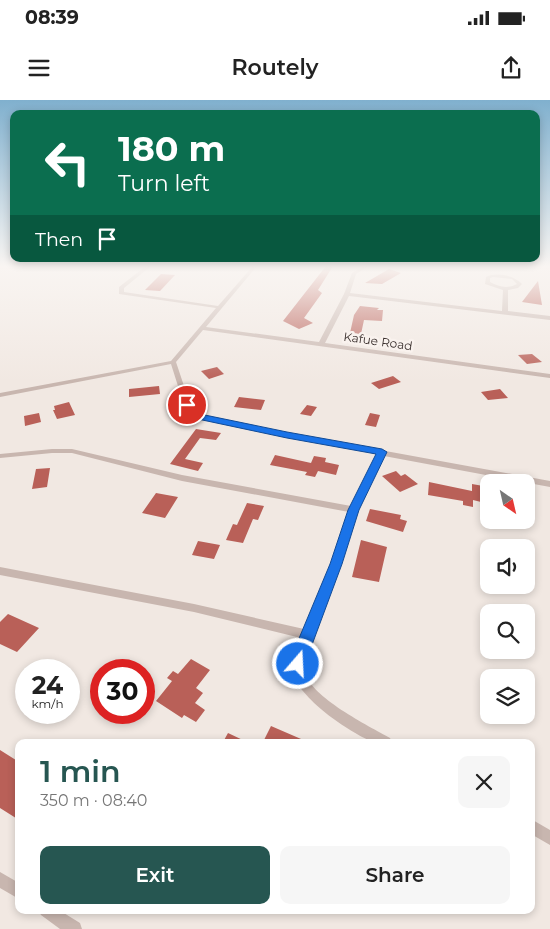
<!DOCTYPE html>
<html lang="en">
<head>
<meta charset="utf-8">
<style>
  body { margin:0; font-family:Montserrat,sans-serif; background:#f6f6f6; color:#222; height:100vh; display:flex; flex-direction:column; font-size:19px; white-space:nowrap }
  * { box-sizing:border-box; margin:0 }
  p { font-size:16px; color:#767676 }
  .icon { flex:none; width:28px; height:28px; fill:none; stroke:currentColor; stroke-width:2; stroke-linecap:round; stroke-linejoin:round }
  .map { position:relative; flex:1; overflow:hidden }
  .panel { position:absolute; left:15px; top:639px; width:520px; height:175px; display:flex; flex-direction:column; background:#fff; border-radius:10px; box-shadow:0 2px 8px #0003 }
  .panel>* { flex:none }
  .banner { position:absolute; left:10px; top:10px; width:530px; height:152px; border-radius:10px; box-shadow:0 2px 8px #0003; background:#0b6e4f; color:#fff; overflow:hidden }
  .needle { width:32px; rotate:146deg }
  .fabs { position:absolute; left:480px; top:374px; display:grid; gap:10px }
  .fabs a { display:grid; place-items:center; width:55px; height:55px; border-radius:10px; background:#fff; box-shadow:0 2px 8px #0003; font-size:25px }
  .speed { position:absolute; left:15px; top:559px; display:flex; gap:10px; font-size:25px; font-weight:700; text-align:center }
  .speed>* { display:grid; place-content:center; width:65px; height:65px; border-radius:50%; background:#fff; box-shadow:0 2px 8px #0003; line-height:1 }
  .speed small { font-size:12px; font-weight:400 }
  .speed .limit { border:8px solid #d22; background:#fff; color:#111 }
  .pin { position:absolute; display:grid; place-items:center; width:42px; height:42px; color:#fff; margin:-21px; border:2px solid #fff; border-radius:50%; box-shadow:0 1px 5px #0007 }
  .me { position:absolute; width:55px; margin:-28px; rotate:19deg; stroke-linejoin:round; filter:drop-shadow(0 0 4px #0008) }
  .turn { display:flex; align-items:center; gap:18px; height:105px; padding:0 25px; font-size:22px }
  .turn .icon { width:65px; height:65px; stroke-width:2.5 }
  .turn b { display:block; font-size:35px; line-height:42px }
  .then { display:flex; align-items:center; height:48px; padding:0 25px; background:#0003; gap:10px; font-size:19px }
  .round { display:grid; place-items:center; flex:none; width:52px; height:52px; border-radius:10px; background:#f6f6f6 }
  .headline { display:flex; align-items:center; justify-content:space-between; height:85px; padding:0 25px }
  h1 { font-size:30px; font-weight:600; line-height:38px; color:#265651 }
  .primary-button { display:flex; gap:10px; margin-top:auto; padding:10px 25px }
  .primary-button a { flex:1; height:58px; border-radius:10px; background:#265651; color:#fff; font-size:20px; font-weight:600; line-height:58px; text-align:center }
  .primary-button a+a { background:#f6f6f6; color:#222 }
  .status { display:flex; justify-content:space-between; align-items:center; height:35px; padding:0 25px; background:#fff; direction:ltr }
  .status svg { height:14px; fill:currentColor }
  header { display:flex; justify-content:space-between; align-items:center; height:65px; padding:0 25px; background:#fff; font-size:22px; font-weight:600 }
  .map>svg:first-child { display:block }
  .building { fill:#b96058 }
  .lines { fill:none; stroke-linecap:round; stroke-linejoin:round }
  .street { fill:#c8b6af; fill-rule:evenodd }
  .route { fill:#1a73e8; stroke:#114b97 }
  .labels { text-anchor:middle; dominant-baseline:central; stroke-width:5; stroke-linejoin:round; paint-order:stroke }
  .far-street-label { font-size:12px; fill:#382e2c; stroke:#f9f2ee }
</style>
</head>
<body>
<div class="status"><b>08:39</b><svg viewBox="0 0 49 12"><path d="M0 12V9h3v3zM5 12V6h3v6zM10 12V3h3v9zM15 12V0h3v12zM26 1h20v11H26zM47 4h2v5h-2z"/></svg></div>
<header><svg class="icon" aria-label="menu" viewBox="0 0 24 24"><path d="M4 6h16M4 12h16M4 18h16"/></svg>Routely<svg class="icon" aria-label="share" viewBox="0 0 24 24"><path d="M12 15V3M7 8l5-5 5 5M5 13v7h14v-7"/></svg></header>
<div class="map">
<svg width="550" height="829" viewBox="0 0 550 829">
  <rect width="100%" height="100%" fill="#f1e8e2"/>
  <path class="building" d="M326,166H333L318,190L322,193L304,218L313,223L299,229L283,221Z
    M389,169L401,173L382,184L365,183Z
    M161,174L175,175L160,191L145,190Z
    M538,181L542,205L522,202Z
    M360,206L379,208L377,210H383L382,221L364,220L361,234L350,233L354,215Z
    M532,254L542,262L527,264L518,255Z
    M217,267L224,274L209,279L201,271Z
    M393,276L401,282L379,289L371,283Z
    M159,286L160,294L129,297V289Z
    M500,289L508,298L488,300L481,292Z
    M239,297L265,300L261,310L234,307Z
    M69,302L75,315L57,319L53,310H55L54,306Z
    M307,305L317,307L311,316L300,314Z
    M39,313L41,322L25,326L24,316Z
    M370,313L380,315L376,327L365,325Z
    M196,329L221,333L216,340L200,338L185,359L203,363L198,371L170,364Z
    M275,355L311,363L314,356L326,358L325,362L339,365L336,375L318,371L315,377L305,375L307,372L270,365Z
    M50,368L47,387L32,389L36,369Z
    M396,371L401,376L405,374L418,384L400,392L382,376Z
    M429,382L472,391V384L489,387V404L473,400V407L463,405V401L428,395Z
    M156,393L178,397L165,418L142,413Z
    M247,403L264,406L258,420L253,419L243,443L226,440L233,424L237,425Z
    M370,409L401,415L400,419L407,421L403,432L366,421Z
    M361,440L387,447L379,482L352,477Z
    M198,441L220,445L214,459L192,455Z
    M8,514L39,528L17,552L0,544V522Z
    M191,559L210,570L196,588L203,593L195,603L205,610L196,622L184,615L182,618L156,601L172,581L167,578L173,571L178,574Z
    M271,626L308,642H263Z
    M228,633L247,642H223Z
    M0,650L19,662V720L0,708Z"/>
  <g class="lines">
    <path class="street" d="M146,166H151L124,188V192L218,206L253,166H257L206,227L319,242L344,194L352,173L364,166H369L356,174L350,193L502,211L503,190L485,184L486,177C497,172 513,175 522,184L518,188L508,190V211L550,216V220L349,196L325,243L550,274V278L203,230L176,262L190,304L199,314L287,333L550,381V387L384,356L358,410L343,458L314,533V535C309,544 302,561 305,572C310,597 369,626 390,638L392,642C386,642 378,644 373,642C349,632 298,598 293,572C291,561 298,548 301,538L194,512L0,475V467L194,504L304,529L334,458L349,412L182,381L72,353H52L0,358V354L52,349H72L182,375L351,406L377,354L287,337L194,318L184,305L171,264L0,297V293L171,261L216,208L119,194V187ZM493,177L512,179L517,184C508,189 499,187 490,182V178Z
      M531,719L550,730V745L531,734Z
      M0,772L19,783V799L0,788Z
      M38,810H59L80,823L82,829H60L41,815Z"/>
  </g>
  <linearGradient id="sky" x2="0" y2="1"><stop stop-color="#80b0ce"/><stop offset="0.59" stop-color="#f9f5f2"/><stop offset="1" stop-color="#f9f5f2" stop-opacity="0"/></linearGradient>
  <rect width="550" height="282" fill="url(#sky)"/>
  <path class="route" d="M187,302L200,314L287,332L382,349L387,352L359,410L342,464L303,569L298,571L293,569L291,564L295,548L330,464L348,410L376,354L287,338L193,318L182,305Z"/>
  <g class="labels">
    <g class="far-street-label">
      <text transform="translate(378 241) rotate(8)">Kafue Road</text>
    </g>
  </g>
</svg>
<div class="fabs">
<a><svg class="needle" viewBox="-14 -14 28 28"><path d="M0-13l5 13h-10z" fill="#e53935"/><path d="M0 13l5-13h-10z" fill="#767676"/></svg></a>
<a><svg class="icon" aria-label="sound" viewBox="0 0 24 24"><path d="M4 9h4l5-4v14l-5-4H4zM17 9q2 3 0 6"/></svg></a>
<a><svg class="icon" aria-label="search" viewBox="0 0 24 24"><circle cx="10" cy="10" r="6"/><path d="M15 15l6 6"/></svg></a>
<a><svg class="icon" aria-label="layers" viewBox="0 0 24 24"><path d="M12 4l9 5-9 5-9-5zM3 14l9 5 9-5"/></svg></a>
</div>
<div class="speed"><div>24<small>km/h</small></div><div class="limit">30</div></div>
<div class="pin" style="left:187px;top:305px;background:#d93025"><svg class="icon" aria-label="arrive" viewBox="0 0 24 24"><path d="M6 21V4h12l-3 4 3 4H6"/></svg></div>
<svg class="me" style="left:298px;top:564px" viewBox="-20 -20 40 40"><circle r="17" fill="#1a73e8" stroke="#fff" stroke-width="3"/><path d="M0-11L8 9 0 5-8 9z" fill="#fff"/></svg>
<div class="banner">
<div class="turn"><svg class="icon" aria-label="left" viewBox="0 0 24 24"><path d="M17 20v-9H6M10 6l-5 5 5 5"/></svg><div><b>180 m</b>Turn left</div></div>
<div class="then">Then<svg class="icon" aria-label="arrive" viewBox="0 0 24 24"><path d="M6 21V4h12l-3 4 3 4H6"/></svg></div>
</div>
<section class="panel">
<div class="headline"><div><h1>1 min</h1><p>350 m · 08:40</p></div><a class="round"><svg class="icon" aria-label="close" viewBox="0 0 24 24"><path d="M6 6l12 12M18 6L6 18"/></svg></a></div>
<div class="primary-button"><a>Exit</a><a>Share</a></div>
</section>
</div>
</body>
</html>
